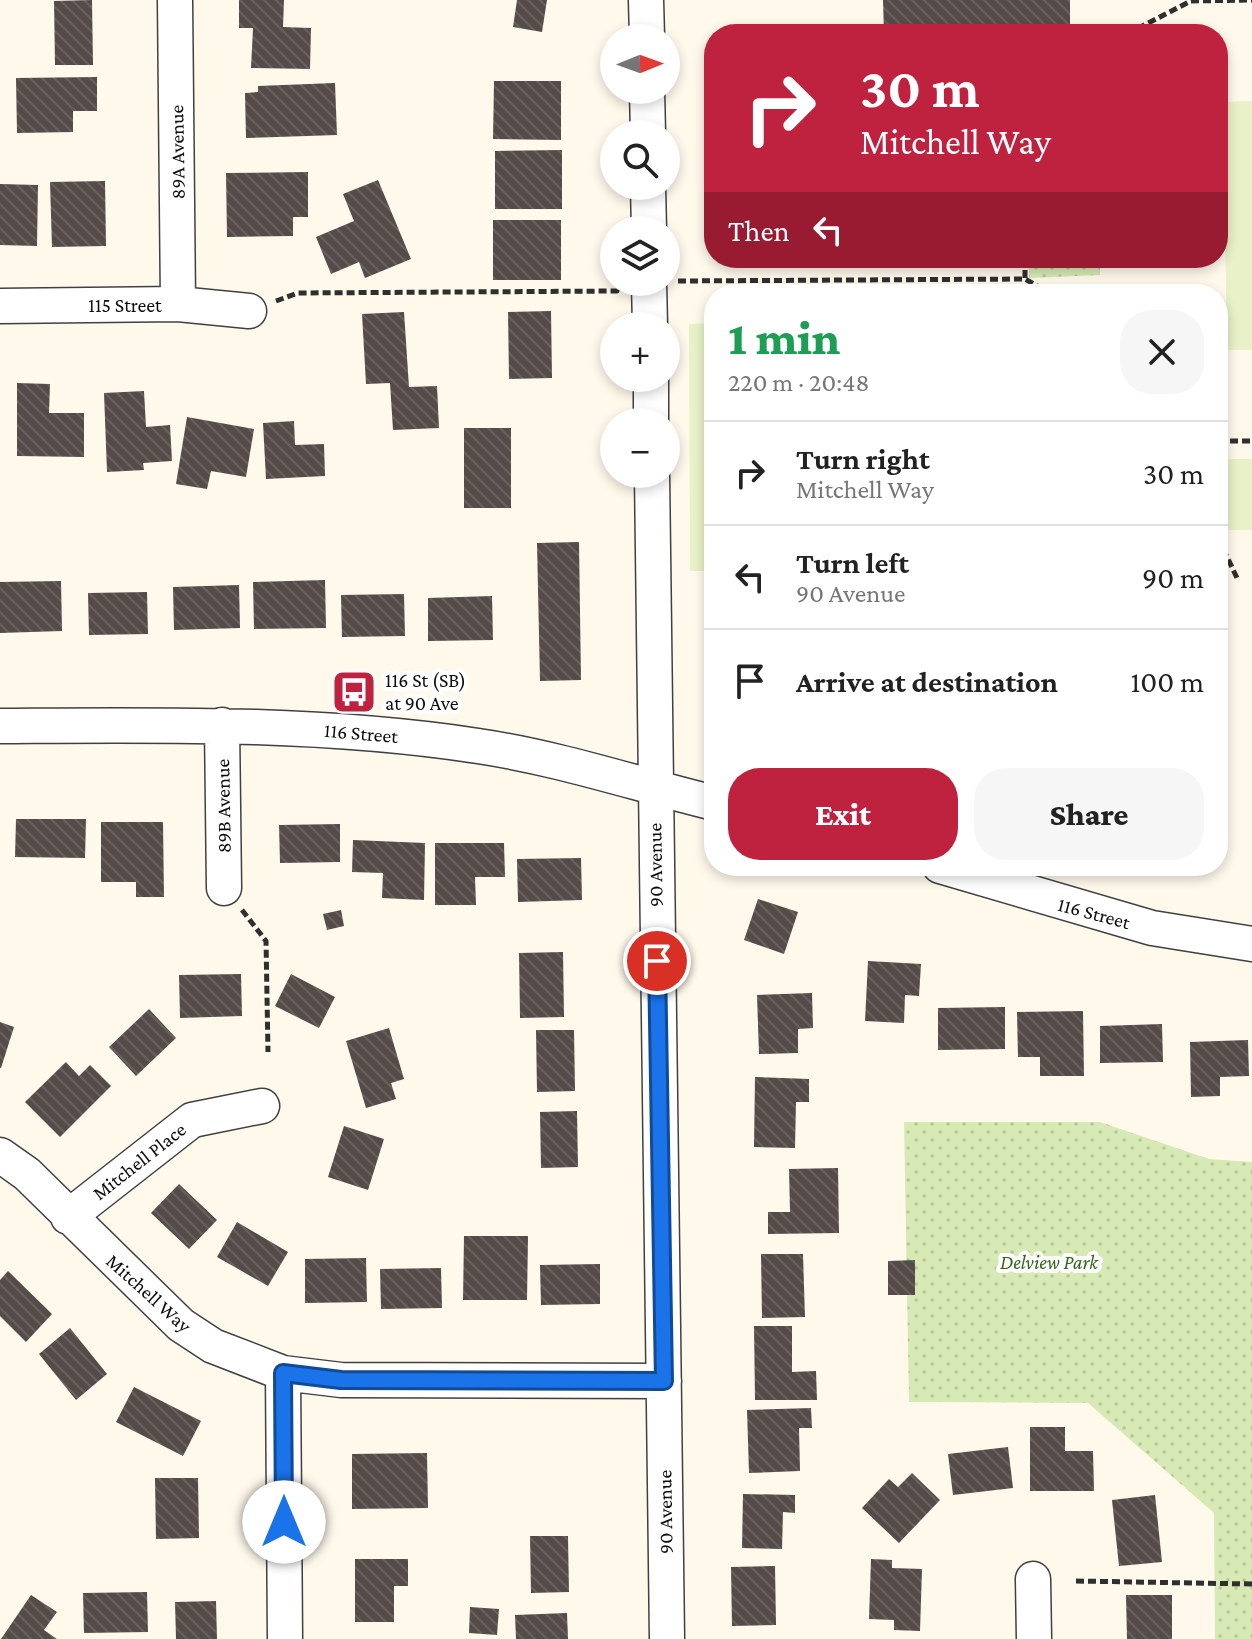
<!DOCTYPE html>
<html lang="en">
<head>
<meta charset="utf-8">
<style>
  body { margin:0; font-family:"Crimson Pro",serif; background:#f6f6f6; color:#222; height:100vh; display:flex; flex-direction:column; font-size:30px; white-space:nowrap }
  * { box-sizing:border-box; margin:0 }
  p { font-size:26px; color:#767676 }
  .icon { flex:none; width:44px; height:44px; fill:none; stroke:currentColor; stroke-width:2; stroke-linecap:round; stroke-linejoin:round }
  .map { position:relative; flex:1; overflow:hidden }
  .side { position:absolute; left:704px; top:284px; width:524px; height:592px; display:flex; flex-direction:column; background:#fff; border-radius:32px; box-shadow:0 4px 12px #0003 }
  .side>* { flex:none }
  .guide { position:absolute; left:704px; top:24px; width:524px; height:244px; border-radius:32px; box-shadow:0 4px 12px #0003; background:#bf223e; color:#fff; overflow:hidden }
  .needle { width:52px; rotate:89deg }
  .buttons { position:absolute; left:600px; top:24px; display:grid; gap:16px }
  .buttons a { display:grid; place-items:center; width:80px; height:80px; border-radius:50%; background:#fff; box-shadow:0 4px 12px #0003; font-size:40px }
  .pin { position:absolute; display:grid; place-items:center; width:68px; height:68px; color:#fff; margin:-34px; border:4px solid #fff; border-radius:50%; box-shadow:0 2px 8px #0007 }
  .me { position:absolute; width:88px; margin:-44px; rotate:0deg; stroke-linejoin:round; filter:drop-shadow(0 0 6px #0008) }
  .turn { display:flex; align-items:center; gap:28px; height:168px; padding:0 24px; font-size:36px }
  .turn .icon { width:104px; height:104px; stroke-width:2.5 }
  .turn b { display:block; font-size:56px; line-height:68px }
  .then { display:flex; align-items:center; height:76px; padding:0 24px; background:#0003; gap:16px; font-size:30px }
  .round { display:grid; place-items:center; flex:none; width:84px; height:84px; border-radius:32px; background:#f6f6f6 }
  .headline { display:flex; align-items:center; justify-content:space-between; height:136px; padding:0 24px }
  h1 { font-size:48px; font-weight:800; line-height:60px; color:#1e9e55 }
  .action { display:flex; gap:16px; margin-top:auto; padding:16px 24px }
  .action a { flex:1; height:92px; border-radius:32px; background:#bf223e; color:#fff; font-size:32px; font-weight:800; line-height:92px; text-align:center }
  .action a+a { background:#f6f6f6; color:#222 }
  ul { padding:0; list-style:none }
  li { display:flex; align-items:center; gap:24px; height:104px; padding:0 24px; border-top:2px solid #e0e0e0 }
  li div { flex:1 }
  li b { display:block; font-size:30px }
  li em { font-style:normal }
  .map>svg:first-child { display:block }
  .park { fill:url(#park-dots) }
  .pitch { fill:#e8f1c7 }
  .building { fill:url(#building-back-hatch) }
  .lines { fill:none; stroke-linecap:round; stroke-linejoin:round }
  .minor-casing { stroke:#404040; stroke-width:37 }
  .path { stroke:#2f2f2f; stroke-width:5; stroke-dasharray:8 4; stroke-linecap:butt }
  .minor { stroke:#fff; stroke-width:34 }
  .route-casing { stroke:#114b97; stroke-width:20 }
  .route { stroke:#1a73e8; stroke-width:14 }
  .labels { text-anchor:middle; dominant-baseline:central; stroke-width:8; stroke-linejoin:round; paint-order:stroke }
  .street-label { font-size:20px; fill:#0d0d0d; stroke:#fff }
  .poi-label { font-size:20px; fill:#0d0d0d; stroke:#fff; text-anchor:start }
  .park-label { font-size:20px; font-style:italic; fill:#34651c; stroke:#fff }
</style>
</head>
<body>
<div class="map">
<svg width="1252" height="1639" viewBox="0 0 1252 1639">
  <defs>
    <pattern id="park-dots" width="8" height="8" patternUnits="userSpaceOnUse" patternTransform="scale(2)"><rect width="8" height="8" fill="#d7eab5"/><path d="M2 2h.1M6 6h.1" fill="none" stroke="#b7c89a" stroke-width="1.8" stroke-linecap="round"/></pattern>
    <pattern id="building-back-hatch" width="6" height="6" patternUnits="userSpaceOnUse" patternTransform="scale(2)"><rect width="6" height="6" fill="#554c49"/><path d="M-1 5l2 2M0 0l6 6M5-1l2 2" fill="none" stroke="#68615f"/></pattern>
  </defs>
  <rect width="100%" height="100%" fill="#fff9ec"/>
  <path class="park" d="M1029,258H1100V275L1029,278Z
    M904,1122H1100L1209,1159L1252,1162V1639H1215L1214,1513L1088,1403L909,1402Z"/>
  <path class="pitch" d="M1252,101V350H1227L1223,102Z
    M714,323V571H690L689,324Z
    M1218,459H1252V530H1219Z"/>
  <path class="building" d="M92,0L93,65H55L54,1Z
    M239,0H284L283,27L311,28L310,69L251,68L253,28H239Z
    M517,0H547L542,32L513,27Z
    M883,0H1070V34H884Z
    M97,77V111H73V132L17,133L16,78Z
    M494,81H561V140L493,139Z
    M335,83L337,135L246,138L245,93L258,92V86Z
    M562,150V209H495V151Z
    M308,172V217H293V236L227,237L226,173Z
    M378,180L411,259L365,278L359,262L331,274L316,237L354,221L343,194Z
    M105,181L106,246L52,247L50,182Z
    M0,184L38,185L37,246L0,245Z
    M493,220H561V280H493Z
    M551,311L552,378L509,379L508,312Z
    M404,312L409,387L437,386L439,428L393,430L390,383L366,384L362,314Z
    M17,383L50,384L49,413H84V457L17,456Z
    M144,391L146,427L170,425L172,461L143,463L144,470L107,472L104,393Z
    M187,417L254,429L246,477L211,471L207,489L176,484Z
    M294,421L295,445L324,444L325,476L266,479L263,423Z
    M464,428H511V508H464Z
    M579,542L581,680L540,681L537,543Z
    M325,580L326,628L254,629L253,582Z
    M61,581L62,631L0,633V582Z
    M239,585L240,628L174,630L173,587Z
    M147,592L148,634L89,635L88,593Z
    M404,594L405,636L342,637L341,595Z
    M492,596L493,640L428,641V598Z
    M1218,807H1221V844H1218Z
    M16,819H86L85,858L15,857Z
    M101,822H163L164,897H136V882H101Z
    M340,824V862L280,863L279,825Z
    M353,840L425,843L424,900L382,898L383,873L352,872Z
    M435,843H504L505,877H475L476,905H435Z
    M581,858L582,900L518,902L517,859Z
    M758,899L798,912L784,954L744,940Z
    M341,910L344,926L327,930L323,914Z
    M563,952L564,1017L520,1018L519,953Z
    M868,961L921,964L919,996L905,995L904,1023L865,1021Z
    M241,974L242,1016L180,1018L179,975Z
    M291,974L335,997L319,1028L275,1006Z
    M812,993L813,1028L798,1029V1053L759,1054L757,995Z
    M1005,1007V1049L938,1050V1008Z
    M149,1009L176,1038L136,1076L109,1047Z
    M1083,1011L1084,1076H1040V1057H1018L1017,1012Z
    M0,1022L14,1027L1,1068H0Z
    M1162,1024L1163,1062L1100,1063V1026Z
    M389,1028L404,1079L391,1083L396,1099L366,1108L346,1041Z
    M536,1030H574L575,1091L537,1092Z
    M1248,1040L1249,1076L1220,1077V1096L1191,1097L1190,1042Z
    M66,1062L79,1076L90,1065L111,1086L60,1137L25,1102Z
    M755,1077L809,1079V1102H796L795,1148L754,1147Z
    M577,1111L578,1167L541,1168L540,1112Z
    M344,1126L384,1139L368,1190L328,1177Z
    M838,1168L839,1233L768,1234V1212H790L789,1169Z
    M179,1184L217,1220L189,1249L151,1213Z
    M237,1222L288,1252L268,1286L217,1257Z
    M464,1236H528L527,1300H463Z
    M761,1254H803L805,1317L762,1318Z
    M366,1258L367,1302L305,1303V1259Z
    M915,1260V1295H888V1261Z
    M600,1264V1304L541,1305L540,1265Z
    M441,1268L442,1308L381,1309L380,1269Z
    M8,1271L52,1314L26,1342L0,1316V1280Z
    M754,1326H792V1372L816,1371L817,1400H755Z
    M70,1328L107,1374L76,1400L39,1354Z
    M134,1387L201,1421L183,1456L116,1422Z
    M811,1408L812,1428H799L800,1471L749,1473L747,1410Z
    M1030,1427H1065V1451H1093L1094,1491H1030Z
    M1008,1447L1013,1488L953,1495L948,1454Z
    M427,1453L428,1508L352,1509V1454Z
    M912,1473L940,1500L899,1543L862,1508L889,1479L898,1487Z
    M155,1478H198L199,1538L156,1539Z
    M743,1494L795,1495V1513L783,1512L782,1549L742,1548Z
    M1155,1495L1162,1562L1119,1566L1112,1500Z
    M530,1536H568L569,1592L531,1593Z
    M355,1559H408V1586H394V1622H355Z
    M871,1559L892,1560V1568L922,1569L920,1631L894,1630V1620L869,1619Z
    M775,1566L776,1625L732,1626L731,1567Z
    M147,1592L148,1632L84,1633L83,1593Z
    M31,1595L57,1612L44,1630L57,1639H1Z
    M1126,1595H1172V1639H1127Z
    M216,1601L217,1639H176L175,1602Z
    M470,1607L499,1609L497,1635L469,1633Z
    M567,1613L568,1639H516L515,1615Z"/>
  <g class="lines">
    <g class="minor-casing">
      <path id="minor" d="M175,0L178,304
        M646,0L647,38
        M647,90L648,134
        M648,186L649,230
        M649,282L650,326
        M0,306L178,304L249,311
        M651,378V422
        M652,474L667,1639
        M222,725L224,888
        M0,726C160,725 319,722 478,746C559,758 636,784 714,803
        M940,866L1152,928L1252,944
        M0,1155L27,1174L181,1325L213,1346L283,1373L341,1380L664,1381
        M68,1217L192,1120L262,1106
        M283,1373L285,1639
        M1033,1579L1034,1639"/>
    </g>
    <path class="path" d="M1127,34L1191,1L1252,0
      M613,41L614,87
      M1025,258V279
      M678,281L1025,279L1052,294
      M276,301L298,293L617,291V287
      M1218,441H1252
      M1218,538L1238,580
      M242,910L266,941L268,1052
      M1076,1581L1252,1584"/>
    <use href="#minor" class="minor"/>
  </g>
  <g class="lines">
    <g class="route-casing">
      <path id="route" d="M284,1522L283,1373L341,1380L664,1381L657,961"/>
    </g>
    <use href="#route" class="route"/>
  </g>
  <defs>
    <g id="bus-square" transform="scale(2.3)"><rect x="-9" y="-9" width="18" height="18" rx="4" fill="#bf223e" stroke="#fff"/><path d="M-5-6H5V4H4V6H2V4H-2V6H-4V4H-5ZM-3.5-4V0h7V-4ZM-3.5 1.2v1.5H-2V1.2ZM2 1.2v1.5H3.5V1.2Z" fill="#fff"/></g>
  </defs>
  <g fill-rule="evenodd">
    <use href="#bus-square" x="354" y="692"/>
  </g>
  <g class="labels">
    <g class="street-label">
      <text transform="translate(177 152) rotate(-91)">89A Avenue</text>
      <text x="125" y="305">115 Street</text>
      <text transform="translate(361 733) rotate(5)">116 Street</text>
      <text transform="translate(223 806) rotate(-91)">89B Avenue</text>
      <text transform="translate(655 865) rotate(-91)">90 Avenue</text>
      <text transform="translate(1094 913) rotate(15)">116 Street</text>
      <text transform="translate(139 1161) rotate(-38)">Mitchell Place</text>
      <text transform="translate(149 1293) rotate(42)">Mitchell Way</text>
      <text transform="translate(665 1512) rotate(-91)">90 Avenue</text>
    </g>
    <g class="poi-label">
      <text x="385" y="680">116 St (SB)<tspan x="385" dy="23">at 90 Ave</tspan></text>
    </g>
    <g class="park-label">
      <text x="1049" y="1262">Delview Park</text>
    </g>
  </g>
</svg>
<div class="buttons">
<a><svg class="needle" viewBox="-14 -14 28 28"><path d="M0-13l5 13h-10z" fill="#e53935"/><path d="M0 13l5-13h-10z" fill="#767676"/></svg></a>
<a><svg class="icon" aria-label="search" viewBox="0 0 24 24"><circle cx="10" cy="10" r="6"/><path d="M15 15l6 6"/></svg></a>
<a><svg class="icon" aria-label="layers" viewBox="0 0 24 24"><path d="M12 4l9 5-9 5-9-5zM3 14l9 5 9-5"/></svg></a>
<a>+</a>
<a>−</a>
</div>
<div class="pin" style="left:657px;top:961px;background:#d93025"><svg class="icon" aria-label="arrive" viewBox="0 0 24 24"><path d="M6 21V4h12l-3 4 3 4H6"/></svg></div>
<svg class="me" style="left:284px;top:1522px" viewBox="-20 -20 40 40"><circle r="19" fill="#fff"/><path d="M0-13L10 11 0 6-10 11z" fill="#1a73e8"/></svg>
<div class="guide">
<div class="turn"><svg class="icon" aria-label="right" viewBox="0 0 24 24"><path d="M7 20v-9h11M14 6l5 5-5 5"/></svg><div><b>30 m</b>Mitchell Way</div></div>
<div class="then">Then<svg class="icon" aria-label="left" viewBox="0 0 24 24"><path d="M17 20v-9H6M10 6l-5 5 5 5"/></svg></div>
</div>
<section class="side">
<div class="headline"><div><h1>1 min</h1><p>220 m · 20:48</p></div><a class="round"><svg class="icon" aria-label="close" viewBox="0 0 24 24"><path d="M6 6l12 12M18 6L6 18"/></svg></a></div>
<ul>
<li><svg class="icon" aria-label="right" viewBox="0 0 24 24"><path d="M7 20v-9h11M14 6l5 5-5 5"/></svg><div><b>Turn right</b><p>Mitchell Way</p></div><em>30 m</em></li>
<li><svg class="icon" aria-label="left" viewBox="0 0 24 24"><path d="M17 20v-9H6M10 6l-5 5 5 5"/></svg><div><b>Turn left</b><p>90 Avenue</p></div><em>90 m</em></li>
<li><svg class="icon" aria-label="arrive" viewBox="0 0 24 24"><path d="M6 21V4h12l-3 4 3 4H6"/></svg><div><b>Arrive at destination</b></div><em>100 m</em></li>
</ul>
<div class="action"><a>Exit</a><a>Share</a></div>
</section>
</div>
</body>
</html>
